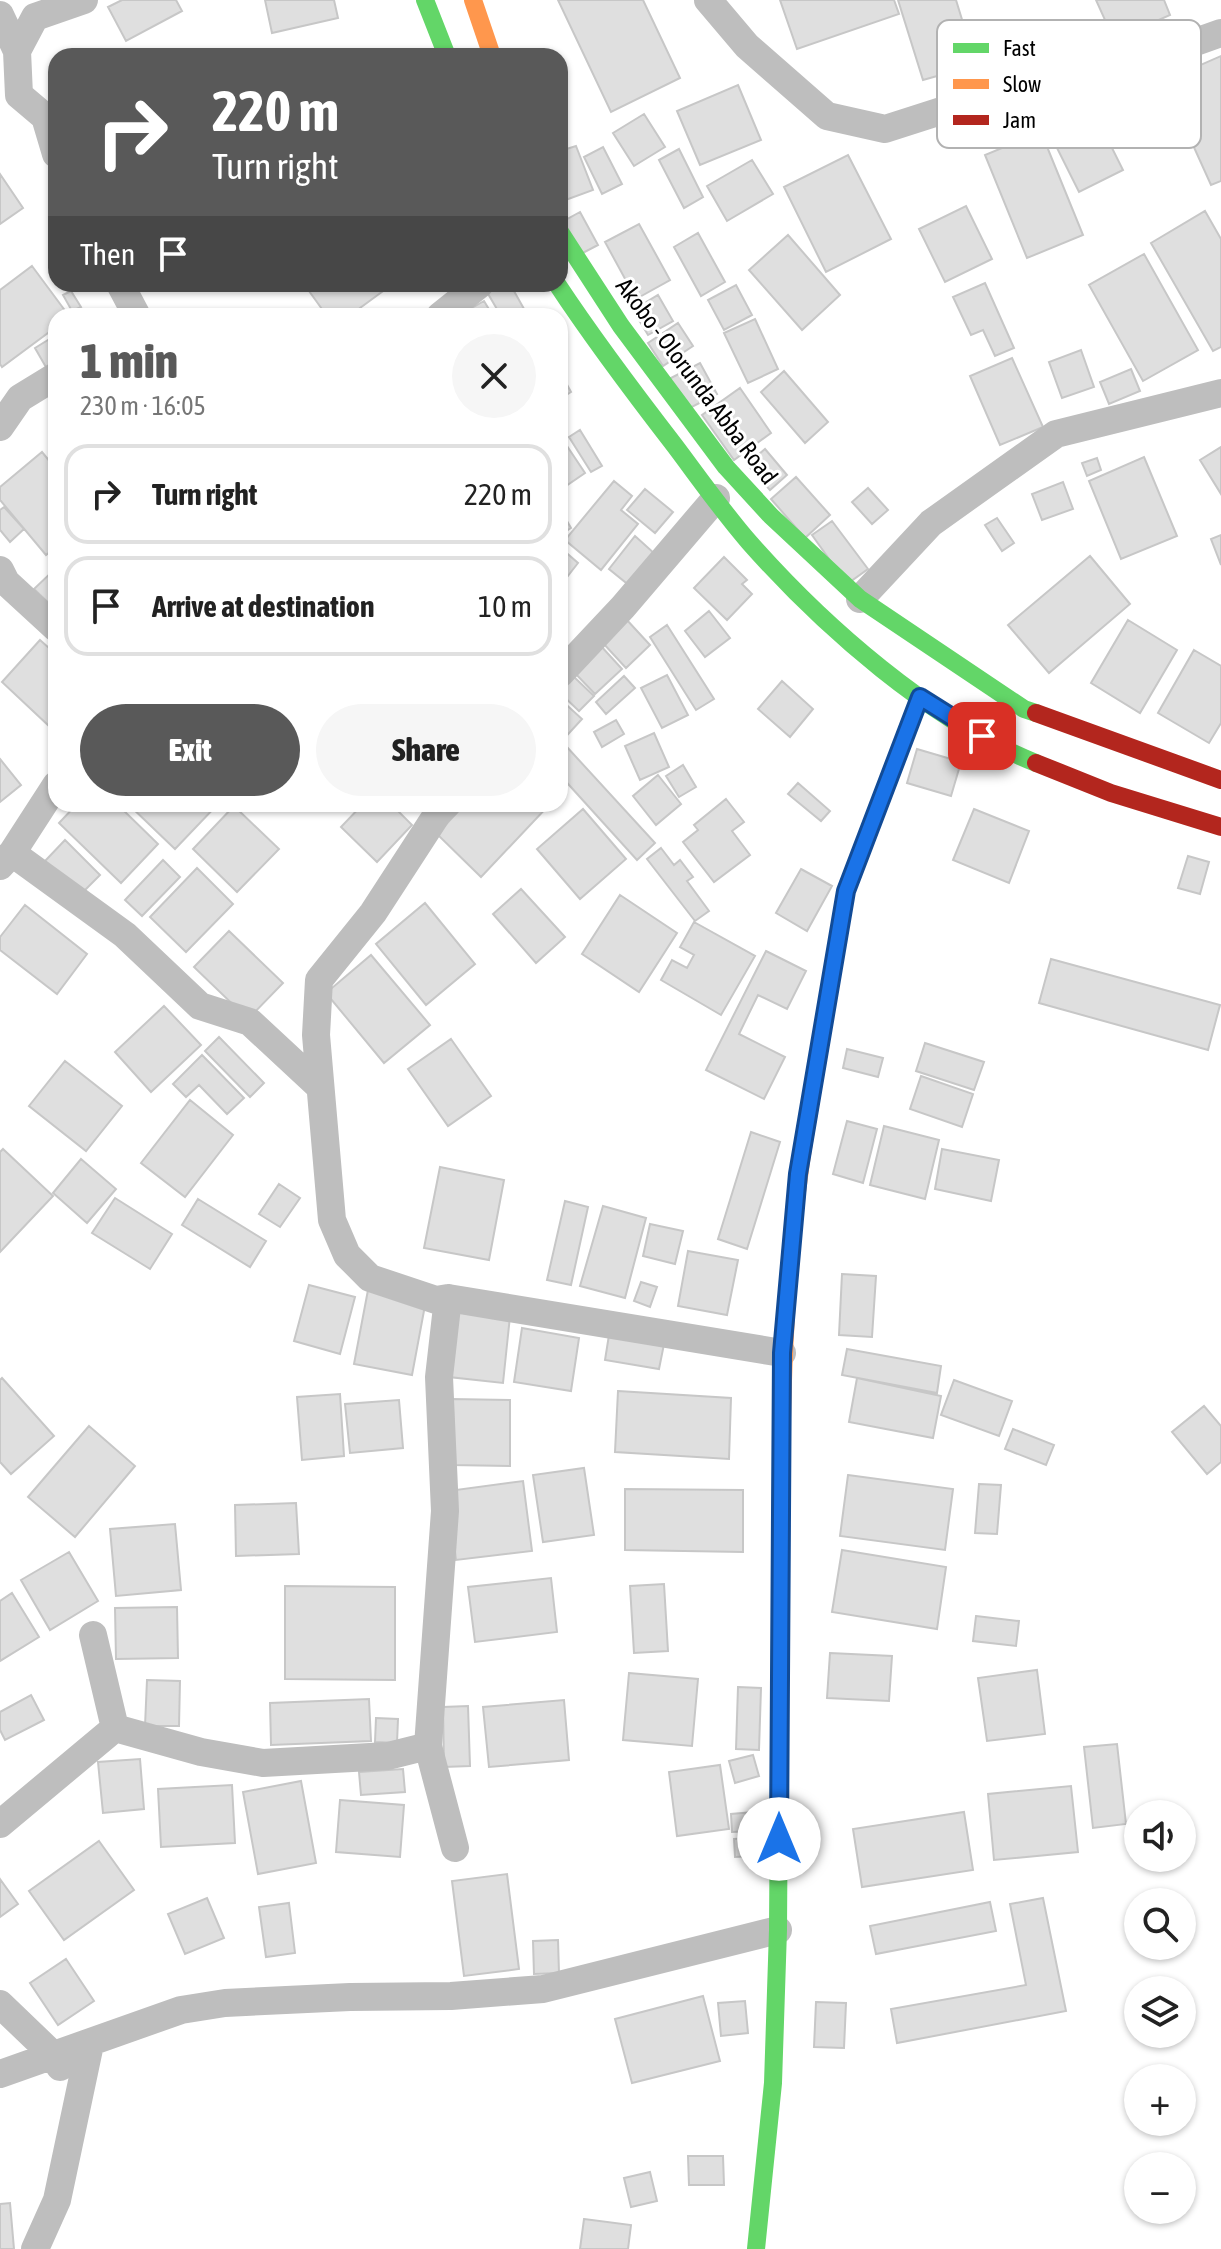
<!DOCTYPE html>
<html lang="en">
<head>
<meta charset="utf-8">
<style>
  body { margin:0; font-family:"Asap Condensed",sans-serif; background:#f6f6f6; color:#222; height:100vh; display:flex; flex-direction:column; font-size:30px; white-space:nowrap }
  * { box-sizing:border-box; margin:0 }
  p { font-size:26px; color:#767676 }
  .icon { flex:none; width:44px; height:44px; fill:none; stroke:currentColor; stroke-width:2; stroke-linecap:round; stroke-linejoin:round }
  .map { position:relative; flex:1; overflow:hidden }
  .drawer { position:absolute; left:48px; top:308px; width:520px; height:504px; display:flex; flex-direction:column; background:#fff; border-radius:24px; box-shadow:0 2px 6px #0004 }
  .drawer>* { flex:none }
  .banner { position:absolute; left:48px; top:48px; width:520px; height:244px; border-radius:24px; box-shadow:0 2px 6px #0004; background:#595959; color:#fff; overflow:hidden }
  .controls { position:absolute; left:1124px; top:1800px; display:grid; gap:16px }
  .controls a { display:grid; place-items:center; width:72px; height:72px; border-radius:50%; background:#fff; box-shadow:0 2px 6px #0004; font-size:40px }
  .pin { position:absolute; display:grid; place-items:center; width:68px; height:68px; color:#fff; margin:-34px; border-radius:16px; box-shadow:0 4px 12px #0006 }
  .me { position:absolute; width:88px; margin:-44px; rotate:0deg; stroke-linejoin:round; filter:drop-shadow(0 0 6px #0008) }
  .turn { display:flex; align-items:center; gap:28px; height:168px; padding:0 32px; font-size:36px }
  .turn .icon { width:104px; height:104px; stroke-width:2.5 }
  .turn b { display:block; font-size:56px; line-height:68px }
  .then { display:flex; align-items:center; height:76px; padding:0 32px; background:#0003; gap:16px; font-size:30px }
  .round { display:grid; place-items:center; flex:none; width:84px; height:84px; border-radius:42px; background:#f6f6f6 }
  .head { display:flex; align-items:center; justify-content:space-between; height:136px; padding:0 32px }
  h1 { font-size:48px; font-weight:800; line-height:60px; color:#595959 }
  .primary-button { display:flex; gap:16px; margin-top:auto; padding:16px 32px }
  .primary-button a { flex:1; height:92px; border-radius:48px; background:#595959; color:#fff; font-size:32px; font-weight:800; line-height:92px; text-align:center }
  .primary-button a+a { background:#f6f6f6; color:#222 }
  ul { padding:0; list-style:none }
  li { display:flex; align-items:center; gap:24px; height:100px; margin:0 16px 12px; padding:0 16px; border:4px solid #e0e0e0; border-radius:24px }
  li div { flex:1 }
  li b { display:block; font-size:30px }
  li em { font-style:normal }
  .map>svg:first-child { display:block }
  .building { fill:#dfdfdf; stroke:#c7c7c7; stroke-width:2 }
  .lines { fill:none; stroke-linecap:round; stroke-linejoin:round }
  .street { stroke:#bebebe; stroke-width:28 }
  .fast { stroke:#63d668; stroke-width:18 }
  .slow { stroke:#ff974d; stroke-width:18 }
  .jam { stroke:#b3261e; stroke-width:18 }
  .route-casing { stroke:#114b97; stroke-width:20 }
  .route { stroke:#1a73e8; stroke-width:14 }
  .labels { text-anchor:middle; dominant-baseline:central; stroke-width:6; stroke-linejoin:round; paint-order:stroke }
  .street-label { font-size:24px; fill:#000; stroke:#fff }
  .key { fill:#fff; stroke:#b2b2b2; stroke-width:2 }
  .key-label { font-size:22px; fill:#000 }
</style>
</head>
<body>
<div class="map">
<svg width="1221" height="2249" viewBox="0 0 1221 2249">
  <rect width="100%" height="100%" fill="#fff"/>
  <path class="building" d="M122,0H176L182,11L126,41L108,7Z
    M265,0H334L338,18L272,33Z
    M558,0H643L680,78L611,112Z
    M780,0H894L899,14L797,49Z
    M898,0H956L976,65L923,80Z
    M1096,0H1164L1170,15L1114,40Z
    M1221,56V181L1211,185L1164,81Z
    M738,85L761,140L700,165L677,111Z
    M644,114L665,147L634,166L613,133Z
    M1099,122L1123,170L1079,192L1055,144Z
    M1041,132L1083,235L1027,258L985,155Z
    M576,146L593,190L560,202V151Z
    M603,147L622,184L602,194L584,157Z
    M679,149L703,197L684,208L659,160Z
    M848,155L891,239L826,272L784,187Z
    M752,160L773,194L727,221L707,186Z
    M0,174L23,208L0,224Z
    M966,206L992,259L945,282L919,229Z
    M1205,211L1221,239V347L1213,351L1151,243Z
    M580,212L598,245L579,255L562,222Z
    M639,224L670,280L636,299L605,242Z
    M698,233L725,282L701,296L674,247Z
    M788,235L840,295L802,330L749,270Z
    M1144,254L1198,350L1143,381L1089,285Z
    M32,266L69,316H56V327L2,367L0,364V290Z
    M985,283L1014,348L995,356L983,330L971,335L953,297Z
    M304,284H389L390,286L349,316H327Z
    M500,284H510L528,316H501L487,292Z
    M736,285L752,315L724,330L708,300Z
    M71,291L81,307L72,311L63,295Z
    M658,295L673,321L648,335L633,310Z
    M484,301L493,316H458Z
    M755,319L778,369L748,383L724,333Z
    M678,323L693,346L663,366L648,343Z
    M56,335V364L47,369L35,348Z
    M1081,350L1094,387L1062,398L1049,362Z
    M1012,358L1043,427L1000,445L970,376Z
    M700,363L717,394L686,410L669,379Z
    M1131,369L1140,391L1109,404L1100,382Z
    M784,371L828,422L805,443L761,392Z
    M560,372L571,392L560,399Z
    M740,388L771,433L734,460L702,415Z
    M580,430L602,466L591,472L569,437Z
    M563,440L585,473L560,490V443Z
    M1221,447V494L1200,460Z
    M765,449L787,475L770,490L747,464Z
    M42,452L56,469V547L46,555L0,500V487Z
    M1144,457L1177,536L1121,559L1089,481Z
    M1097,458L1101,470L1087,476L1082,463Z
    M796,477L830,515L805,538L771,499Z
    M614,481L632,496L621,510L638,524L601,570L565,540Z
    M1063,482L1073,509L1042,520L1032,494Z
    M868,488L888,510L872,524L852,502Z
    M645,489L673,512L655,533L627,510Z
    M4,507L24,529L10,542L0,530V510Z
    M560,509L571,528L560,535Z
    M997,518L1014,543L1002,551L985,525Z
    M832,521L868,569L847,584L812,535Z
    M1221,535V565L1211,539Z
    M635,536L655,554L630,586L609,569Z
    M562,549L578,563L560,586V551Z
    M1090,556L1130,604L1049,673L1008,625Z
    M724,557L747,580L742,584L752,594L727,620L694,588Z
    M56,568V610L34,589Z
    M709,611L730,638L705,657L685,631Z
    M626,619L650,645L626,668L602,642Z
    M1128,620L1177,650L1140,713L1091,683Z
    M667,625L714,699L696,710L650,637Z
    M40,640L50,649L56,644V719L49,726L2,682Z
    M600,645L622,669L595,694L572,670Z
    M1194,650L1221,666V723L1209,743L1158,713Z
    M667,675L688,715L662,728L641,688Z
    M573,676L594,696L579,711L560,693Z
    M624,676L635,688L606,714L596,702Z
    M782,681L813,709L790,737L758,709Z
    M560,699L582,719L560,743Z
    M616,720L624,734L602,747L594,732Z
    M654,733L669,767L640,780L625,746Z
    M566,746L655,843L637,860L560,775V752Z
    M917,749L961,762L951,796L907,783Z
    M0,759L21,785L0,802Z
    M683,765L696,787L679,797L666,776Z
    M658,775L681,804L656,825L633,796Z
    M798,783L830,811L821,821L788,794Z
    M726,799L744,822L732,831L750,855L714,882L683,842L698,830L694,825Z
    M77,804H117L158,844L121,883L59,823Z
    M128,804H218L175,849Z
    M363,804H391L412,825L377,862L341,827Z
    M465,804H550L481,877L437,834Z
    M234,806L279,849L237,892L193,849Z
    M583,809L626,859L580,899L537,849Z
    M974,809L1029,831L1009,883L953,860Z
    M65,840L100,875L80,895L45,861Z
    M661,848L674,865L680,860L693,877L687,881L709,911L695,921L647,859Z
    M1188,856L1209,862L1200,894L1178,888Z
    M163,860L180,877L142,916L125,900Z
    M197,868L233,904L186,952L150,917Z
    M801,869L832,886L807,931L776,913Z
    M521,889L565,937L536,963L493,914Z
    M620,895L677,933L639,992L582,954Z
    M425,903L475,964L426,1005L376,944Z
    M25,905L87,954L57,994L0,950V937Z
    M694,922L755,956L721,1015L661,980L672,960L687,968L694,955L680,947Z
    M229,931L283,983L248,1019L194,967Z
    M766,951L806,971L787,1009L758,995L739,1034L785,1057L764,1099L706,1070Z
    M371,955L430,1025L384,1063L326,993Z
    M1051,959L1220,1005L1208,1050L1039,1003Z
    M164,1006L201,1045L151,1092L115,1052Z
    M219,1037L264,1083L250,1097L205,1051Z
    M451,1039L491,1096L448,1126L408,1069Z
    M925,1043L984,1062L974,1090L916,1071Z
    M847,1049L883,1058L878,1077L843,1068Z
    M202,1055L244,1098L227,1114L199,1085L186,1097L173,1084Z
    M65,1061L122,1106L86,1151L29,1106Z
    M921,1076L973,1094L962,1127L910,1109Z
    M190,1100L233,1135L185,1197L141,1163Z
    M847,1121L877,1129L863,1183L833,1174Z
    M884,1126L939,1140L925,1199L870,1185Z
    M751,1132L780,1142L747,1249L718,1239Z
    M3,1149L53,1196L0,1252V1152Z
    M942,1149L999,1160L991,1201L935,1189Z
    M81,1159L116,1189L87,1223L53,1193Z
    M440,1167L504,1180L489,1260L424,1248Z
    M279,1184L300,1198L280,1227L259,1214Z
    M115,1198L172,1234L150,1269L92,1233Z
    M198,1199L266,1241L250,1267L182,1225Z
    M565,1201L588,1207L571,1285L547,1280Z
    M603,1206L646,1218L625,1298L580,1286Z
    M650,1224L683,1231L675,1264L643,1256Z
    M688,1251L738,1260L727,1315L678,1306Z
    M842,1274L876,1276L872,1337L839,1335Z
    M641,1282L657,1287L650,1307L634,1301Z
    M309,1285L355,1297L340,1354L294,1341Z
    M368,1290L426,1300L412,1375L354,1364Z
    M456,1309L510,1316L503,1383L449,1377Z
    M522,1328L579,1338L571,1391L514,1382Z
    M609,1335L664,1344L659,1369L605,1360Z
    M847,1349L941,1366L937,1393L842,1375Z
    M2,1378L54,1436L11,1474L0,1462V1380Z
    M857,1378L941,1396L933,1438L849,1422Z
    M954,1380L1012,1401L999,1436L941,1415Z
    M618,1391L731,1398L729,1459L615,1452Z
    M340,1394L344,1456L302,1460L297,1397Z
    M451,1399L510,1400V1466L451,1465Z
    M399,1400L403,1448L350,1453L345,1404Z
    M1204,1406L1221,1426V1462L1207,1474L1172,1432Z
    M89,1426L135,1466L75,1537L28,1497Z
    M1013,1429L1054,1445L1046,1465L1005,1449Z
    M584,1468L594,1535L543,1542L533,1475Z
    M848,1475L953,1489L945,1550L840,1536Z
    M523,1481L532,1551L456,1560L448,1491Z
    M979,1484L1001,1485L997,1534L975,1533Z
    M625,1489L743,1490V1552L625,1550Z
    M296,1503L299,1554L236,1556L235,1505Z
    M175,1524L181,1590L116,1596L110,1529Z
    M842,1550L946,1567L937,1629L832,1612Z
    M69,1552L98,1601L50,1630L21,1580Z
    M551,1578L557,1632L475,1642L468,1587Z
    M664,1584L668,1651L634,1653L630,1586Z
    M285,1586L395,1587V1680L285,1679Z
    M12,1593L39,1637L0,1661V1601Z
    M177,1607L178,1658L116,1659L115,1608Z
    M976,1616L1019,1621L1016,1646L973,1641Z
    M830,1653L892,1656L889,1701L827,1698Z
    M1037,1670L1045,1734L987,1741L978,1678Z
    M629,1673L698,1679L692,1746L623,1740Z
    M147,1680L180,1681L179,1726H145Z
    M738,1687L761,1688L759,1750L736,1749Z
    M31,1695L44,1720L5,1740L0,1730V1712Z
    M369,1699L371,1741L271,1745L270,1703Z
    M564,1700L569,1760L489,1767L483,1707Z
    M468,1706L470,1766L444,1767L443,1707Z
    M376,1718L398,1719L397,1743L375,1742Z
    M1117,1744L1126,1824L1093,1828L1084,1747Z
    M753,1755L759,1776L735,1783L729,1761Z
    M140,1759L144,1809L103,1813L98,1762Z
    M720,1765L729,1829L677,1836L669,1772Z
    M403,1769L405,1792L361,1795L359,1772Z
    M301,1781L316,1863L258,1874L243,1792Z
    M232,1785L235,1843L161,1847L158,1789Z
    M1071,1786L1078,1852L994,1860L988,1794Z
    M340,1800L404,1805L400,1857L336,1852Z
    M753,1812L754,1831L732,1832L731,1814Z
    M964,1812L973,1870L862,1887L853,1829Z
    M752,1838L754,1856L735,1857L734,1839Z
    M99,1841L134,1890L64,1940L29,1891Z
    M507,1874L519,1969L464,1976L452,1881Z
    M0,1879L18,1904L0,1917Z
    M207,1898L224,1938L185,1954L168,1914Z
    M1043,1898L1066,2011L897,2043L891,2009L1026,1985L1010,1904Z
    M990,1902L996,1931L876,1954L870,1926Z
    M289,1903L295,1953L266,1957L259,1907Z
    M558,1940L559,1973L534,1974L533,1941Z
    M66,1959L94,2001L58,2025L30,1983Z
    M703,1996L720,2061L632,2083L615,2019Z
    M745,2001L748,2033L721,2036L718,2003Z
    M816,2002L846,2003L844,2048L814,2047Z
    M688,2156H723L724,2185H689Z
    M650,2172L657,2201L631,2207L624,2178Z
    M10,2203L14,2249H0V2204Z
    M584,2219L631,2225L628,2249H580Z"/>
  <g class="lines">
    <path class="street" d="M708,0L747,46L827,116L885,129L938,112L1089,80L1221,33
      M0,15L17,51
      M56,154L45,117L19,95L17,51L35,17L84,0
      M120,284L137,316
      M440,316L480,284
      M0,427L20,398L56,376
      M0,570L6,582L56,628
      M860,599L931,523L1056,434L1221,393
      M560,674L623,607L716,498
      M447,804L438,813L373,913L319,980L316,1035L332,1220L347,1255L370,1278L436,1300L448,1298L782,1353
      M12,853L125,935L200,1006L250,1022L320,1087
      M0,866L12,853L56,785
      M448,1298L439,1377L445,1511L428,1746L455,1848
      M93,1635L115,1728L201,1752L263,1763L388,1756L428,1746
      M0,1824L115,1728
      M0,2004L52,2054L60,2067
      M0,2074L181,2010L225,2003L350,1997L451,1996L543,1989L778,1930
      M35,2249L57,2200L90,2044"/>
    <path class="fast" d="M425,0L447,56
      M560,232L621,326L726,467L771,516L860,599L1024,709L1036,713
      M557,284C594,340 634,393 675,446C699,478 723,512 749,542C824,627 931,721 1036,763
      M756,2249L773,2083L778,1930L780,1636"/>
    <path class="slow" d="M473,0L492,56
      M877,810L920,697
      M780,1636C781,1465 778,1293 807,1123"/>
    <path class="jam" d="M1036,713L1221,780
      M1036,763L1111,793L1221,827
      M807,1123L846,891L877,810"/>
  </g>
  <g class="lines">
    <g class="route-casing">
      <path id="route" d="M779,1839L782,1353L798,1174L846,891L920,697L982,736"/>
    </g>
    <use href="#route" class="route"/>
  </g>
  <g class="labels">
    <g class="street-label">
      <text transform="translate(697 381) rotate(53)">Akobo - Olorunda Abba Road</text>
    </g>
  </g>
  <rect x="937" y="20" width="264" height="128" rx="12" class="key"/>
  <rect x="953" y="43" width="36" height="10" fill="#63d668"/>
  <rect x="953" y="79" width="36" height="10" fill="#ff974d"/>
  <rect x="953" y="115" width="36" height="10" fill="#b3261e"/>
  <g class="key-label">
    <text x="1003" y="56">Fast</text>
    <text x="1003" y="92">Slow</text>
    <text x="1003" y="128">Jam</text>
  </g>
</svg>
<div class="controls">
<a><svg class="icon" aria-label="sound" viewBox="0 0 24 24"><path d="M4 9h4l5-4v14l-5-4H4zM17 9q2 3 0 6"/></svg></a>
<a><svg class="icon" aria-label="search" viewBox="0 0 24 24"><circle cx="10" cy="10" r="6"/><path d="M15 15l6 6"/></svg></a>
<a><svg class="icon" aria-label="layers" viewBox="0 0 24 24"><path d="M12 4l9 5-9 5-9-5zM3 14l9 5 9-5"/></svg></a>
<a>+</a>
<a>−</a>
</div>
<div class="pin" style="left:982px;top:736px;background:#d93025"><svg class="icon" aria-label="arrive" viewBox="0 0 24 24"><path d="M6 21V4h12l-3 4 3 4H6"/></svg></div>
<svg class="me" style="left:779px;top:1839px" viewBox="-20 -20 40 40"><circle r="19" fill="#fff"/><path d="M0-13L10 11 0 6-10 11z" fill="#1a73e8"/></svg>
<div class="banner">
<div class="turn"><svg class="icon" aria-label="right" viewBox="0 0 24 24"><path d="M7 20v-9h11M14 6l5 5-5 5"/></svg><div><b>220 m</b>Turn right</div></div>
<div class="then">Then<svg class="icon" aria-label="arrive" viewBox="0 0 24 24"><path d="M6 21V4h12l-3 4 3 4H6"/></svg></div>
</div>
<section class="drawer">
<div class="head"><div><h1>1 min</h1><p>230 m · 16:05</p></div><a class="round"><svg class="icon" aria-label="close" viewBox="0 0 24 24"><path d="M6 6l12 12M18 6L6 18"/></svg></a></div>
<ul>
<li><svg class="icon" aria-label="right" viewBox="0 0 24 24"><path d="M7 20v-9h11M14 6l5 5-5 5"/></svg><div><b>Turn right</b></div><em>220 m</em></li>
<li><svg class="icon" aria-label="arrive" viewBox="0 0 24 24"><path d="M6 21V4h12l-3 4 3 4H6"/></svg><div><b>Arrive at destination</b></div><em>10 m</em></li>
</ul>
<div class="primary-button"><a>Exit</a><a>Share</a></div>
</section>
</div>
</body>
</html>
